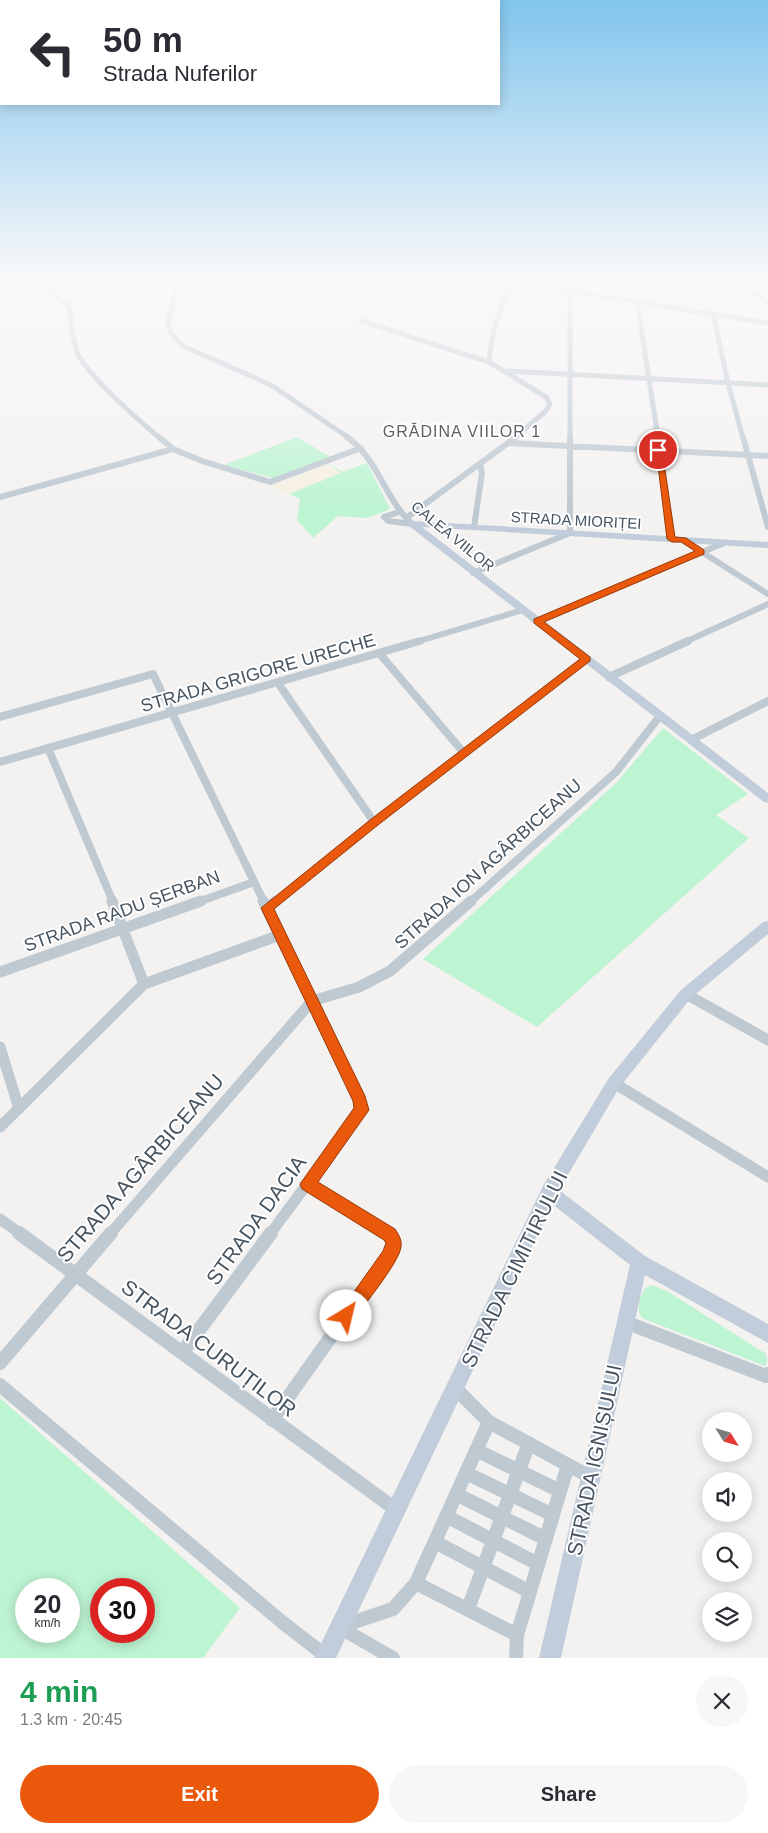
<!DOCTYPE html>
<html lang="en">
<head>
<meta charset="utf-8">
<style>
  body { margin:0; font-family:Arial,sans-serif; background:#f7f7f7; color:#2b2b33; height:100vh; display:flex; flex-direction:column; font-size:19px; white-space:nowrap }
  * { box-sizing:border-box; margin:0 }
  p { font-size:16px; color:#7c7c81 }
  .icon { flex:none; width:28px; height:28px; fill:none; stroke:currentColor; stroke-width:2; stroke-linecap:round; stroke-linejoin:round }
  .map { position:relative; height:1658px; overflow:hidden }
  .details { display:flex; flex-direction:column; background:#fff; flex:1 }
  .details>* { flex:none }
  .top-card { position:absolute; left:0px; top:0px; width:500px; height:105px; box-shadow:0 2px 12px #0003; background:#fff; color:#2b2b33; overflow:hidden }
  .needle { width:32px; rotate:127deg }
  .fabs { position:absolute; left:702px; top:1412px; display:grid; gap:10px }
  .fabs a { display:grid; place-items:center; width:50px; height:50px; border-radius:50%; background:#fff; box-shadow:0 2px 12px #0003; font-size:25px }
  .speed { position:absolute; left:15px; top:1578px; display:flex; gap:10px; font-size:25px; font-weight:700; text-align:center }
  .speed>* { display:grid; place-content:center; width:65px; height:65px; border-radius:50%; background:#fff; box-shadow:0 2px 12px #0003; line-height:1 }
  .speed small { font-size:12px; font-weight:400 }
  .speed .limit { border:8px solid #d22; background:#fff; color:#111 }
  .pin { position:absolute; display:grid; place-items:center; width:42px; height:42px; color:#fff; margin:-21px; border:2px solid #fff; border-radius:50%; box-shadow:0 1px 5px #0007 }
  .me { position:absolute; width:55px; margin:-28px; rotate:36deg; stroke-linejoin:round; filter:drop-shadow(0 0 4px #0008) }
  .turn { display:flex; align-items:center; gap:18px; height:105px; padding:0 20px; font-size:22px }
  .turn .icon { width:65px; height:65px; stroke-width:2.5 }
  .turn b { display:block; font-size:35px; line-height:42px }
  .round { display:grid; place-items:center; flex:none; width:52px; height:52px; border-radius:26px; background:#f7f7f7 }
  .overview { display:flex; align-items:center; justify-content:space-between; height:85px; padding:0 20px }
  h1 { font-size:30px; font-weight:700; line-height:38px; color:#1e9e55 }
  .primary-button { display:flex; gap:10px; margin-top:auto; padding:10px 20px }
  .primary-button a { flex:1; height:58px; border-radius:30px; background:#ea580c; color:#fff; font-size:20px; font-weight:700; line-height:58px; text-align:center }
  .primary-button a+a { background:#f7f7f7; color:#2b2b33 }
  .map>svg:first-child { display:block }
  .green { fill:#bdf4d2; fill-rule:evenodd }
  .sand { fill:#f6efe2 }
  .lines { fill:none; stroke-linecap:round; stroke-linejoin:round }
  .street-far4 { stroke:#bec9d2; stroke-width:5 }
  .street-far3 { stroke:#bec9d2; stroke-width:6 }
  .street-far2 { stroke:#bec9d2; stroke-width:8 }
  .street-far1 { stroke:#bec9d2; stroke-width:11 }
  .street { stroke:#bec9d2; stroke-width:14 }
  .secondary { fill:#c1cdda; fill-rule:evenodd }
  .primary { fill:#afc1d2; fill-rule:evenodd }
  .route { fill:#ea580c; stroke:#983908 }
  .labels { text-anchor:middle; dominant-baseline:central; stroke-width:4; stroke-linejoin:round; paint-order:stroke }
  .far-street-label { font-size:15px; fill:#475561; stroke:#fff }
  .far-neighbourhood-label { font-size:16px; letter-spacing:1px; fill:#5d6267; stroke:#fff }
  .street-label { font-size:18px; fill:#475561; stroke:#fff }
  .near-street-label { font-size:21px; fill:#475561; stroke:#fff }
</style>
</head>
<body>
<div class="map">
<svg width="768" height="1658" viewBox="0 0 768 1658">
  <rect width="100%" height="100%" fill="#f4f1f1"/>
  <path class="green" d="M297,437L332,458L276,479L224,465Z
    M367,463L390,509L368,518L338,516L313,538L297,520L300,499L271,486L328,464L343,472Z
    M663,728L748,794L716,815L749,838L537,1027L423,959L617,782Z
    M652,1285L667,1291L766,1354L767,1361L765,1366L644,1319L639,1314V1301L645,1288Z
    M0,1398L240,1608L203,1658H0ZM26,1589H69V1631H26ZM101,1589H144V1631H101Z"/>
  <path class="sand" d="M328,464L341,473L289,494L271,486Z"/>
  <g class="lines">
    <path class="street-far4" d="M22,279L41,286L69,306C71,321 72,337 77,352C86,374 140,422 160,438
      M178,279L168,324L171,333L183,346L271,385L349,438
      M452,279H466
      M495,279L768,323
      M349,280L379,283L384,279
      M513,282C500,308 491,332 489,362L546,397L550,404L545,412L514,438
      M570,291V438
      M639,302L638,307L658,438
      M713,313L728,383L743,438
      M361,321L489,362
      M506,371L768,385"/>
    <path class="street-far3" d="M159,437L173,449L202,461L270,482L361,448
      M347,437C378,459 385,499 412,524
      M658,437L672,539
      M743,437L768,527
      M508,443L768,456
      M0,497L173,449
      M399,512L384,517L388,521L412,524
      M406,518L516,437
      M474,527L482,473L480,465
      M683,540L768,594
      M473,573L570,533V437
      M537,621L724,543
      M416,642L523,610
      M685,642L768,604"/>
    <path class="street-far2" d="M379,653L464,753
      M609,677L688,641
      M278,683L374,822
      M0,717L153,674L264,902
      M691,740L768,701
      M48,748L113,902
      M0,762L420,641
      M198,902L254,882
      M275,902L374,822L586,659
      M470,902L616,772L660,716"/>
    <path class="street-far1" d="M112,901L144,984
      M263,901L360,1100L362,1110L270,1234
      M267,908L276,901
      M0,972L201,901
      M686,994L768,1040
      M312,1001L359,987L390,971L471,901
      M0,1047L19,1109
      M614,1083L768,1177
      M0,1127L144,984L280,935
      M308,1184L390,1234
      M0,1219L21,1234
      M110,1234L312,1001"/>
    <path class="street" d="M19,1233L395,1509
      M625,1322L766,1376L768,1374
      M182,1353L271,1233
      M0,1363L111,1233
      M0,1385L282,1622L326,1656
      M455,1388L489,1422
      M272,1420L393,1249L394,1241L388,1233
      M489,1422L568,1465L517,1635L416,1583Z
      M476,1450L560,1491
      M568,1465L591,1477
      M466,1473L553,1515
      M456,1494L546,1539
      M446,1516L538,1564
      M435,1542L530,1592
      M468,1609L529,1443
      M342,1626L393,1609L416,1583
      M339,1627L393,1658
      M516,1658L517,1635"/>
    <path class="secondary" d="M412,521L768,542V548L422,527L768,793V803L764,802L409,526V522Z
      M768,921V934L691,998L619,1088L559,1190L645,1256L768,1324V1343L645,1275L561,1658H539L630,1265L552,1204L336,1658H314L543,1186L609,1078L681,990L763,922Z"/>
    <path class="primary" d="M730,279H738L768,301V306Z"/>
  </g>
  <linearGradient id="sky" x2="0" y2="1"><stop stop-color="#81c5ed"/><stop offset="0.55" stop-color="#faf9f9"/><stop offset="1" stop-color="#faf9f9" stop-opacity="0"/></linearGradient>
  <rect width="768" height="511" fill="url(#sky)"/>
  <path class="route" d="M656,449L662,450L675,537L686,538L704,550V554L544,622L590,657V661L378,825L274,909L365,1096L369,1110L318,1182L395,1229C399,1235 402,1240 401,1247C399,1263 363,1306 352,1322L346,1324L341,1322L338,1316L341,1310L383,1251L386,1243L384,1240L302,1189L300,1184L354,1108L353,1101L261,908L370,820L580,659L534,623V619L695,551L681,542H672L667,539Z"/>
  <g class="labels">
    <g class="far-street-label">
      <text transform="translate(576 520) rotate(3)">STRADA MIORIȚEI</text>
      <text transform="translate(453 536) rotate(39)">CALEA VIILOR</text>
    </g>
    <g class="far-neighbourhood-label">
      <text x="462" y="431">GRĂDINA VIILOR 1</text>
    </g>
    <g class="street-label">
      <text transform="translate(258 673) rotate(-16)">STRADA GRIGORE URECHE</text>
      <text transform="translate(488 864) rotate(-42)">STRADA ION AGÂRBICEANU</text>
      <text transform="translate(122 911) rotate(-20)">STRADA RADU ȘERBAN</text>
    </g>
    <g class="near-street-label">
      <text transform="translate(140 1168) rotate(-49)">STRADA AGÂRBICEANU</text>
      <text transform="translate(256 1220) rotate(-54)">STRADA DACIA</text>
      <text transform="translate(514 1269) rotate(-64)">STRADA CIMITIRULUI</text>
      <text transform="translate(209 1348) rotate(37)">STRADA CURUȚILOR</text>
      <text transform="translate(594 1460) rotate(-78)">STRADA IGNIȘULUI</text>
    </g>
  </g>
</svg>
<div class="fabs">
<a><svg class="needle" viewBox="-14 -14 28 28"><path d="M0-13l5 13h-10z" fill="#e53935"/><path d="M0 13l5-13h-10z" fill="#7c7c81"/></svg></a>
<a><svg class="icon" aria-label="sound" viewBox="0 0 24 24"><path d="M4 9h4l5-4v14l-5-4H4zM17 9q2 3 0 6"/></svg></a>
<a><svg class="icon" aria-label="search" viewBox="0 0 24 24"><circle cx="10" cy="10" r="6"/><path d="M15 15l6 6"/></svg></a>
<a><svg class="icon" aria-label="layers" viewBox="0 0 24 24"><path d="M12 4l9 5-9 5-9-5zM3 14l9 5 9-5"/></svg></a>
</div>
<div class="speed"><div>20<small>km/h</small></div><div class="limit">30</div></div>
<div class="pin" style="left:658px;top:450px;background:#d93025"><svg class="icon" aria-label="arrive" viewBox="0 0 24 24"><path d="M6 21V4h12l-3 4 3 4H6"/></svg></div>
<svg class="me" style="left:346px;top:1316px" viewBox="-20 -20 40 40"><circle r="19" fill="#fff"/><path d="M0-13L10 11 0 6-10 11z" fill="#ea580c"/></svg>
<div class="top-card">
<div class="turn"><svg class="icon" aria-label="left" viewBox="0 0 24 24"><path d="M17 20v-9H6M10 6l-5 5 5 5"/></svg><div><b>50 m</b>Strada Nuferilor</div></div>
</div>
</div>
<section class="details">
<div class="overview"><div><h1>4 min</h1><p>1.3 km · 20:45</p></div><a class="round"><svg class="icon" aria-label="close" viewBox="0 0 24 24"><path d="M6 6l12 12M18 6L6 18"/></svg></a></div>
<div class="primary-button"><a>Exit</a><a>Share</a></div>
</section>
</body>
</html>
